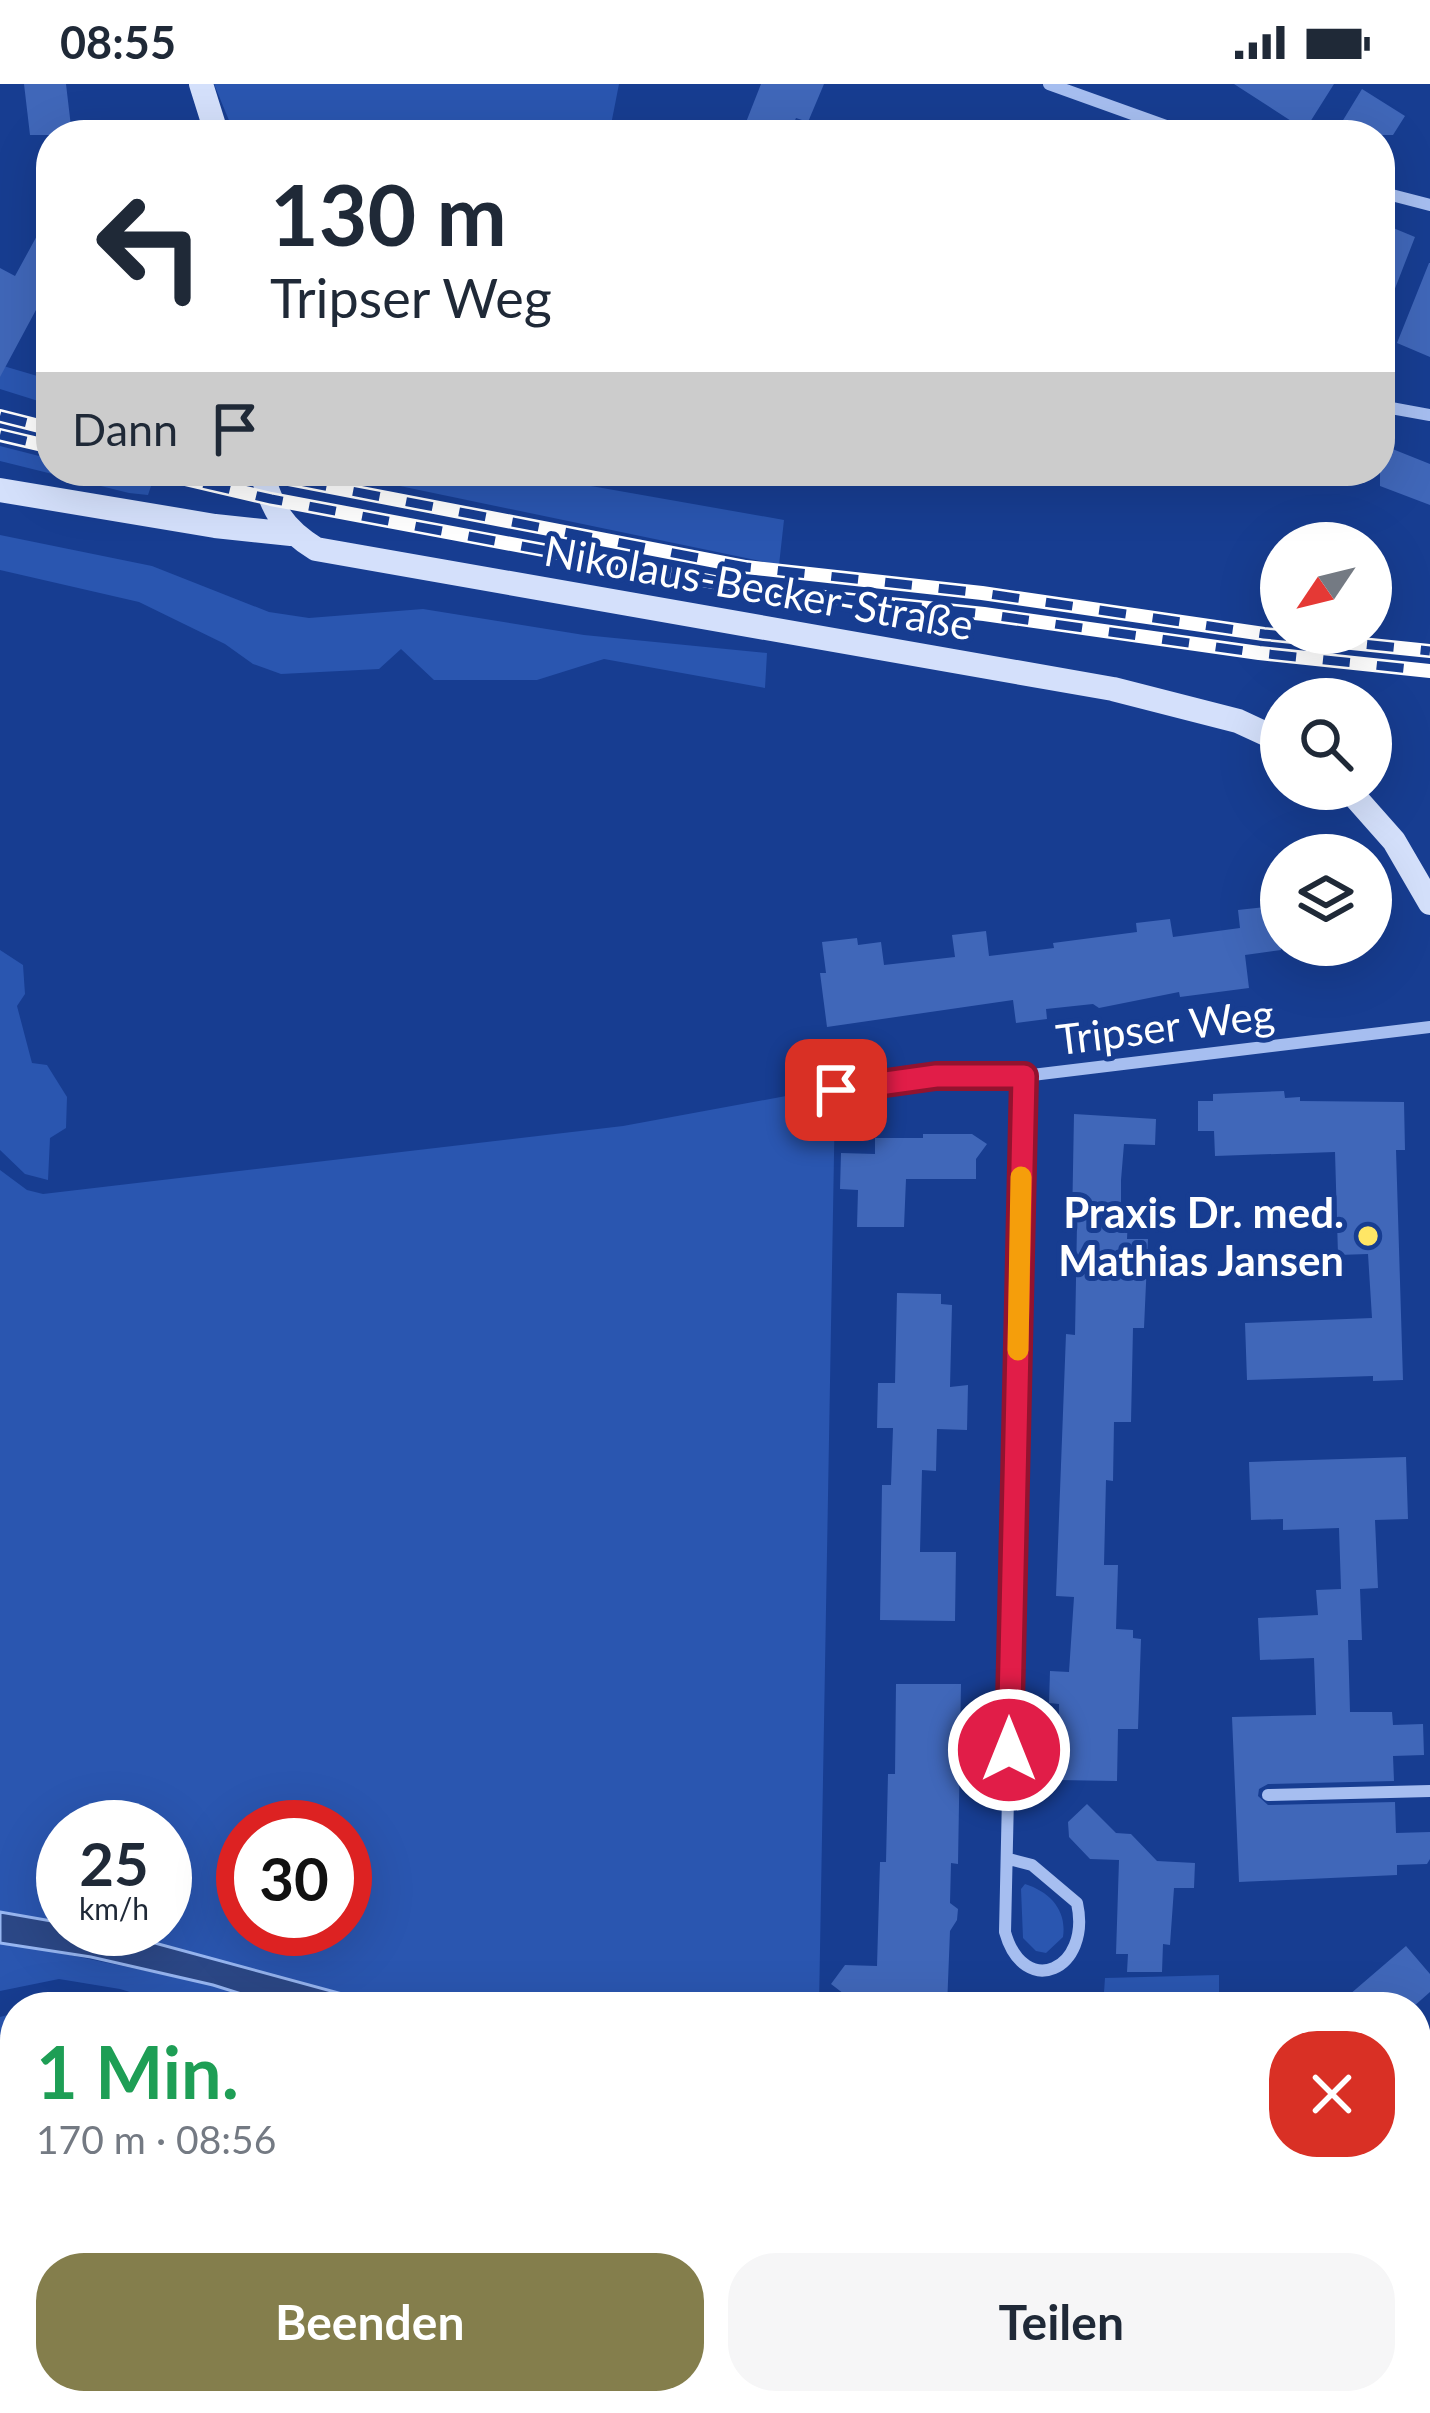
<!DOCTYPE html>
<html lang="de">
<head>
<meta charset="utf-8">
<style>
  body { margin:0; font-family:Lato,sans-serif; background:#f6f6f7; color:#1f2937; height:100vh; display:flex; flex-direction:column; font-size:45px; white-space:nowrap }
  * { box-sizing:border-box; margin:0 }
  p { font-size:39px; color:#747a83 }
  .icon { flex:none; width:66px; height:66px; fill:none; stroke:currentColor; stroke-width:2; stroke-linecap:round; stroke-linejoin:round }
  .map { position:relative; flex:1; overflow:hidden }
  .drawer { position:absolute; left:0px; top:1908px; width:1431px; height:423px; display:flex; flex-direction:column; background:#fff; border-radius:48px 48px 0 0; box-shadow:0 12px 48px #0002 }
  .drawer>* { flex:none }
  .banner { position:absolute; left:36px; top:36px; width:1359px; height:366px; border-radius:48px; box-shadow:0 12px 48px #0002; background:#fff; color:#1f2937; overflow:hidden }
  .needle { width:78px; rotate:235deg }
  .controls { position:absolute; left:1260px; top:438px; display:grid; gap:24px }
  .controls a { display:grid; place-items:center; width:132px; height:132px; border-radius:50%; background:#fff; box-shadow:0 12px 48px #0002; font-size:60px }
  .speed { position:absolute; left:36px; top:1716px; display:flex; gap:24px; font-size:60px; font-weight:700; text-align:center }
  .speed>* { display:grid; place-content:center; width:156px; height:156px; border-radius:50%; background:#fff; box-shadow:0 12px 48px #0002; line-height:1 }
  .speed small { font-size:30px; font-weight:400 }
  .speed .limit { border:18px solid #d22; background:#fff; color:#111 }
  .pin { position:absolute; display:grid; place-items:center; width:102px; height:102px; color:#fff; margin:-51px; border-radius:24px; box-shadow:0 6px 18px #0006 }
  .me { position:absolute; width:132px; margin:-66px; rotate:0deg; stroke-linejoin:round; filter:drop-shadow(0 0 9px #0008) }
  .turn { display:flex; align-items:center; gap:42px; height:252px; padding:0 36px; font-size:54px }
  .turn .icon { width:156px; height:156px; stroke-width:2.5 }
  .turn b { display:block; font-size:84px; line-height:102px }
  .then { display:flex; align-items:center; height:114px; padding:0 36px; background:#0003; gap:24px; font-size:45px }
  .round { display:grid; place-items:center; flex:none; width:126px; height:126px; border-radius:48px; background:#f6f6f7 }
  .head { display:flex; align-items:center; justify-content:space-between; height:204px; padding:0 36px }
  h1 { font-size:72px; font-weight:700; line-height:90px; color:#1e9e55 }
  .cta { display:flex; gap:24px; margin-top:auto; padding:24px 36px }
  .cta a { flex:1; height:138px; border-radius:48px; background:#847e4c; color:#fff; font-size:48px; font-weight:700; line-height:138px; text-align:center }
  .cta a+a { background:#f6f6f7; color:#1f2937 }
  .status { display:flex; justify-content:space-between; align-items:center; height:84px; padding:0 60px; background:#fff; direction:ltr }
  .status svg { height:33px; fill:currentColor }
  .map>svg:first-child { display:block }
  .green { fill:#2a56b0; fill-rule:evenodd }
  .water { fill:#2c4887; stroke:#98b7f2; stroke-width:3 }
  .building { fill:#4067b9 }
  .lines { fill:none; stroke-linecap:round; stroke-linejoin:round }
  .minor { stroke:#a6bef0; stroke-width:12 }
  .secondary { stroke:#d4e0fb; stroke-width:24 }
  .rail-casing { stroke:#fff; stroke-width:14 }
  .rail { stroke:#173d91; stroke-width:9; stroke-dasharray:27; stroke-linecap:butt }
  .route-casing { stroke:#92132f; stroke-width:30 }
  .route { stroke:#e11d48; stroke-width:21 }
  .slow { stroke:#f59e0b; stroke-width:21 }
  .poi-dot { fill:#ffe665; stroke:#173d91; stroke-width:4.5 }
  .labels { text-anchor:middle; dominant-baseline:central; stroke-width:10; stroke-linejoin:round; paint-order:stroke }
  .street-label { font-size:42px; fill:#fff; stroke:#173d91 }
  .poi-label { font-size:42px; font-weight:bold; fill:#fff; stroke:#173d91; text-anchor:end }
</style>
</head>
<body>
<div class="status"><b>08:55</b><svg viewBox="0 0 49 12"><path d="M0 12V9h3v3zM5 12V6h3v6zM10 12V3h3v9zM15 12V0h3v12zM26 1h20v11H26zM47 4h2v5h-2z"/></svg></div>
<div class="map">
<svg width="1430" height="2329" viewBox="0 0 1430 2329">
  <rect width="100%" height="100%" fill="#173d91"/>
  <path class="green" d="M214,0H619L609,51H235Z
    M0,281L51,296V321L0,305Z
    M0,362L51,375V387H101L152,399L148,411L129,409L0,377Z
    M328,387H540V393L784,436L779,481Z
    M0,451L152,482L269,528L309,534L423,525L584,551L767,569L765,604L604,575L537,596H434L401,565L379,585L281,590L253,580L225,560L139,518L0,486Z
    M0,866L23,881L25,910L17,922L32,979L47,981L67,1013L66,1044L50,1054L48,1096L25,1090L0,1066Z
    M786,1012L835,1015L819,1923H390L96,1845H165V1743H63V1839L0,1828V1086L27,1106L43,1110L623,1042ZM243,1743H345V1845H243Z
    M1025,1800C1050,1808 1067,1826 1063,1853L1046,1869L1036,1867L1023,1854L1021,1805Z
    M8,1858L213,1901L283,1923H179L120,1905L59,1895L0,1907V1859Z
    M1219,1891V1923H1103L1105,1894Z
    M15,1929V2316H809L808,2329H0V1933Z
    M1416,2140L1430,2150V2239L1416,2231Z"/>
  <path class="water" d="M0,1828L63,1839V1845H96L129,1852L390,1923H283L213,1901L91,1873L0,1859Z"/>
  <path class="building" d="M24,0H66L72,51H30Z
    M761,0H824L808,38L796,34L789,51H741Z
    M1234,0H1334L1305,46Z
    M1362,5L1405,32L1393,51H1334Z
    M51,126V198L0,293V184L15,192Z
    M1386,141L1415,153L1382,238L1380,158Z
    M1429,179H1430V273L1397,259Z
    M1380,360L1430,380V421L1380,402Z
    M1275,822L1276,835H1281V866L1245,871L1249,904L1180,913L1179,908L1099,924L1093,920L1046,925L1047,935L1016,939L1013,916L827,943L820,889H826L822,858L857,854L858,861L881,858L884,881L955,873L952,851L986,847L989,872L1054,864L1053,859L1137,848L1136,839L1170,835L1173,853L1240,844L1238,826Z
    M1284,1007L1285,1014L1300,1013V1017L1404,1018L1405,1066H1396L1403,1296L1373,1297V1292L1247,1296L1245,1239L1372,1234L1368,1170L1338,1171L1335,1068L1215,1072L1214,1047H1198V1017H1213V1010Z
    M1074,1030L1156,1035L1155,1061L1124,1060L1121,1096V1132L1128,1133L1127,1155H1148L1144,1244H1133L1131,1338H1114L1113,1397L1106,1396L1104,1481H1118L1116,1545L1133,1546V1554L1141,1555L1138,1645H1118L1117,1697L1058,1696L1059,1620L1049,1619L1050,1587L1069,1588L1074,1513L1056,1512L1066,1250L1075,1251L1077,1141L1072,1140Z
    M923,1050H972L987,1060L976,1075V1095H906L904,1143H857L858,1106L840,1105L841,1069L875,1070V1054H923Z
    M897,1209L941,1210V1220L952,1221L950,1303L968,1301L967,1346L937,1345L936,1387L922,1386L920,1468H956L955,1537L880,1536L882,1401H891L893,1344H877L878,1299H895Z
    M1406,1373L1408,1435L1375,1436L1378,1504L1360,1505L1362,1556H1348L1350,1628H1392L1393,1641L1423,1640L1424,1671L1393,1672L1394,1697L1268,1700L1259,1705L1258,1712L1268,1721L1395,1718L1396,1749L1430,1748V1775L1427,1780L1397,1781V1791L1239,1798L1232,1633L1316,1631L1314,1574L1260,1576L1258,1534L1318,1531L1316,1506L1341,1505L1339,1444L1283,1446V1435L1251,1436L1249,1378Z
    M896,1600H961L958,1780L951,1779L950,1819L958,1825L957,1836L950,1847L947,1923H861L831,1900L845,1881L877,1882L880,1778H886L888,1690H895Z
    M1087,1720L1116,1749L1131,1750L1157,1777L1195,1779L1194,1804H1174L1170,1861L1163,1860L1162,1888H1127L1128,1870H1116L1119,1776L1090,1775L1069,1753L1068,1738Z
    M1406,1862L1430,1890V1908L1413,1923H1335Z"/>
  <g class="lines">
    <path class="minor" d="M1049,0L1191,51
      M1380,108L1430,121
      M1380,322L1430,331
      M836,1006L936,992H1024L1430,943
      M1268,1711L1430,1707
      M1009,1775L1032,1781L1077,1819C1092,1886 1024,1916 1005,1848L1024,992"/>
    <path class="secondary" d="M201,0L217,51
      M261,387C273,426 282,444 316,465L1113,605L1238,637L1281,657
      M0,406L215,442L291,450
      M1348,705L1394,757L1430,819"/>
    <g class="rail-casing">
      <path id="rail" d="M0,332L51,345
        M0,351L51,363
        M151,387L271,415L751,505L984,530L1259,569L1430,587
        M247,387L746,483L982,509L1264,550L1430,567"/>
    </g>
    <use href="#rail" class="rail"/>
  </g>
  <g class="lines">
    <g class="route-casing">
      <path id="route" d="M836,1006L936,992H1024L1009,1666"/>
    </g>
    <use href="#route" class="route"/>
    <path class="slow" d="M1018,1266L1021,1093"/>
  </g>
  <circle class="poi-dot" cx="1368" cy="1152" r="12"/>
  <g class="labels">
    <g class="street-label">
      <text transform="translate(759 503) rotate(10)">Nikolaus-Becker-Straße</text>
      <text transform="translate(1165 942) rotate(-7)">Tripser Weg</text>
    </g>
    <g class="poi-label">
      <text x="1344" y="1128">Praxis Dr. med.<tspan x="1344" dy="48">Mathias Jansen</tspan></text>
    </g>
  </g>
</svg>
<div class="controls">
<a><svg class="needle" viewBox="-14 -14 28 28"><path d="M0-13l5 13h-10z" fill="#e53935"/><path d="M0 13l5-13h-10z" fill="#747a83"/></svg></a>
<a><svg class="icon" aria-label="search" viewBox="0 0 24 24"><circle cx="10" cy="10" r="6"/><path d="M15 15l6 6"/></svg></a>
<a><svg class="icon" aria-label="layers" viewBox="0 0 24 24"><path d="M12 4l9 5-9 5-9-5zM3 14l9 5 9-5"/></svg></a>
</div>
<div class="speed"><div>25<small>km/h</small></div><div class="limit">30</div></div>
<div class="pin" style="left:836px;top:1006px;background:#d93025"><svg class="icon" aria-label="arrive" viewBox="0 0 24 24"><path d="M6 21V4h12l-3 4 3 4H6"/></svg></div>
<svg class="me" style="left:1009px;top:1666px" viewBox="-20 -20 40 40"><circle r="17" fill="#e11d48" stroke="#fff" stroke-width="3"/><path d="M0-11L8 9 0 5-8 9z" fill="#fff"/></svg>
<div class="banner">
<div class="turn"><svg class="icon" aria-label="left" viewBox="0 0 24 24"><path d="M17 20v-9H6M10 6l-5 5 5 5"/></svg><div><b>130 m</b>Tripser Weg</div></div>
<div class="then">Dann<svg class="icon" aria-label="arrive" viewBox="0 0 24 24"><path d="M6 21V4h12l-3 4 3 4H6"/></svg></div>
</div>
<section class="drawer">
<div class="head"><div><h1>1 Min.</h1><p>170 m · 08:56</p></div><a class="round" style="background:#d93025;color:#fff"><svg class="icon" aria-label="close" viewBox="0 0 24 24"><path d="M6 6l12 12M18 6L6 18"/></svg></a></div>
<div class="cta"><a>Beenden</a><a>Teilen</a></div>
</section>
</div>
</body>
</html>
